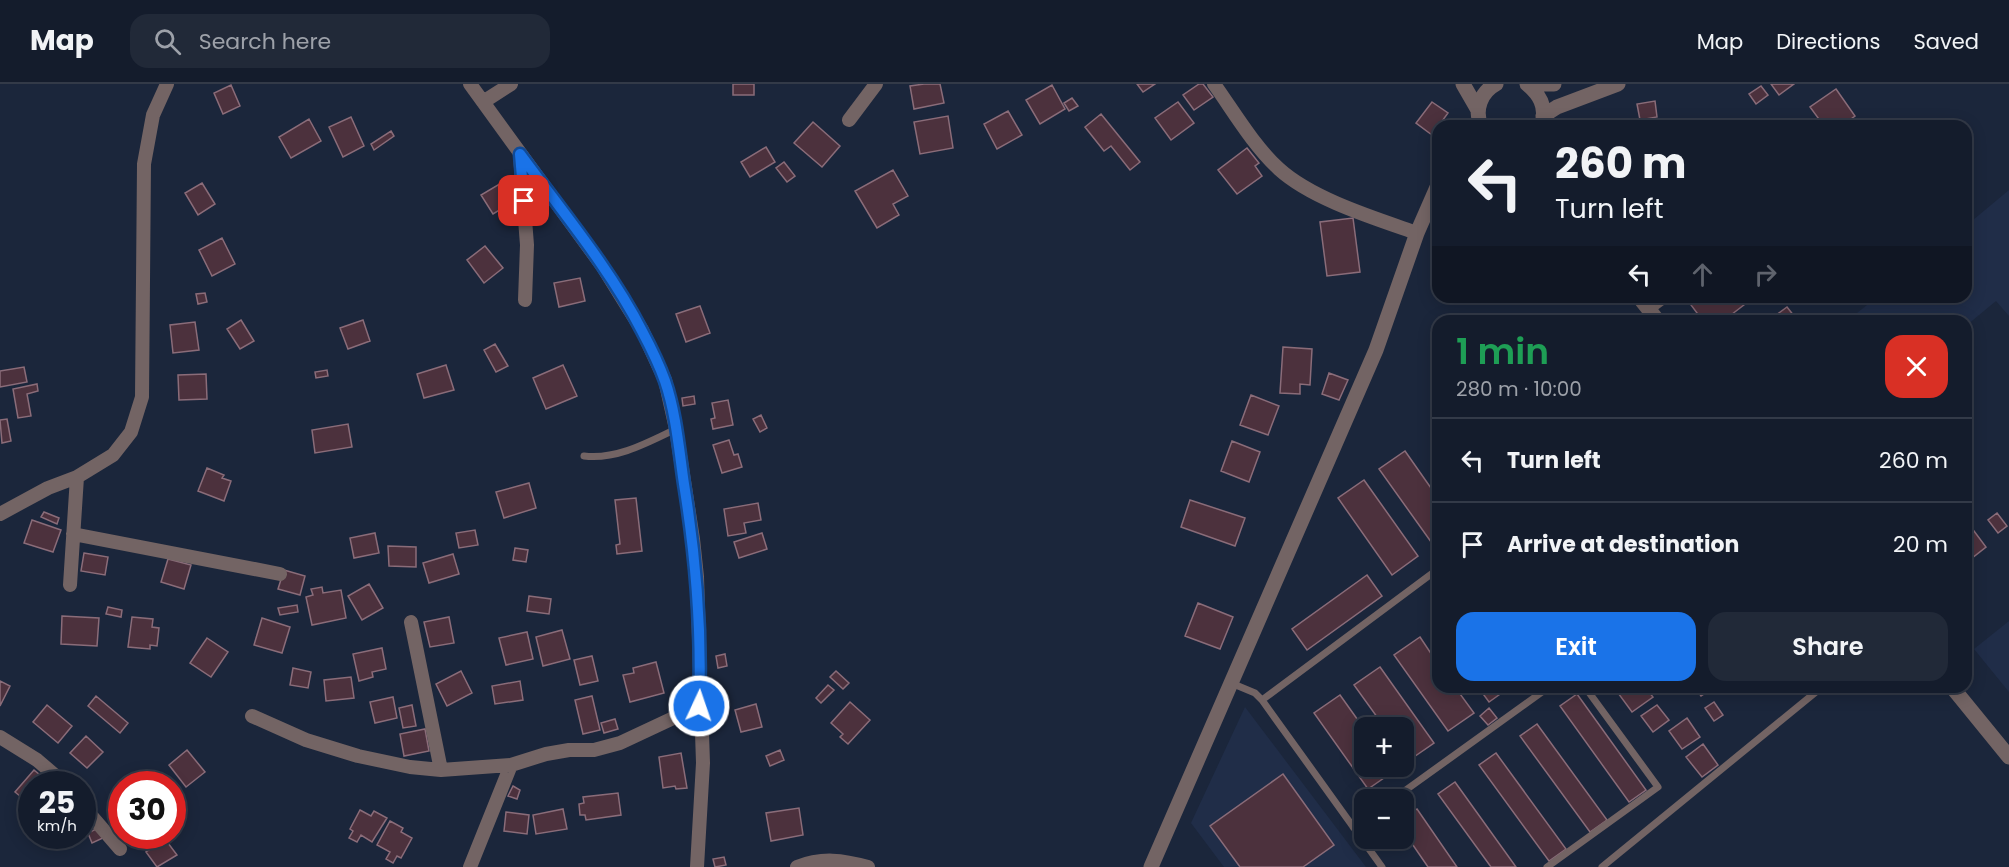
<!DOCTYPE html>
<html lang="en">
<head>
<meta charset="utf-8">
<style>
  body { margin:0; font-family:Poppins,sans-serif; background:#212938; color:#f1f3f6; height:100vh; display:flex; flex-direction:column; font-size:22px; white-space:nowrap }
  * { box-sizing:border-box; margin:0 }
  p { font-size:20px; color:#9da1a9 }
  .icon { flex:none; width:33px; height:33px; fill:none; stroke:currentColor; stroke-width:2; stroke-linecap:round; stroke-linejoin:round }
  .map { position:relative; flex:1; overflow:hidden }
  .sheet { position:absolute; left:1432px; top:231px; width:540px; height:378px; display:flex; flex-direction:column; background:#141c2c; border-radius:18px; box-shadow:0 3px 15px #0003,0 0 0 2px #333a48 }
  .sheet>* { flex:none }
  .hud { position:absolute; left:1432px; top:36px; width:540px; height:183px; border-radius:18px; box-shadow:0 3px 15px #0003,0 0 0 2px #333a48; background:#141c2c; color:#f1f3f6; overflow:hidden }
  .controls { position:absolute; left:1354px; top:633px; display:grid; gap:12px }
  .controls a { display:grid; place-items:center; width:60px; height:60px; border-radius:12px; background:#141c2c; box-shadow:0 3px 15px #0003,0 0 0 2px #333a48; font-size:30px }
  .speed { position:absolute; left:18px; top:687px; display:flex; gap:12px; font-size:30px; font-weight:700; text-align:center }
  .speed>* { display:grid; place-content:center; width:78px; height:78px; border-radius:50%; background:#141c2c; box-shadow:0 3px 15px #0003,0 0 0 2px #333a48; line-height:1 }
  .speed small { font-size:15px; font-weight:400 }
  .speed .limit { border:9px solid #d22; background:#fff; color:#111 }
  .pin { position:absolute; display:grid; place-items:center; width:51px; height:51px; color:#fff; margin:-26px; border-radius:12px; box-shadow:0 3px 9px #0006 }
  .me { position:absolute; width:66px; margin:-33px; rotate:3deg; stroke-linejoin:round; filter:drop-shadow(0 0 4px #0008) }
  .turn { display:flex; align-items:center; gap:21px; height:126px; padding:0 24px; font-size:27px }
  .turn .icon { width:78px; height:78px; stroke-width:2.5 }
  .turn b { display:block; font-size:42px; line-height:51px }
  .lanes { display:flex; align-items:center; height:57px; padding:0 24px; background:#0003; justify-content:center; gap:30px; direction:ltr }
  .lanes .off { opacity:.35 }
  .round { display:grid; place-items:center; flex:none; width:63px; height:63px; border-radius:18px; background:#212938 }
  .head { display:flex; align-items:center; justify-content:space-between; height:102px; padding:0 24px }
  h1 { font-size:36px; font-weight:600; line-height:45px; color:#1e9e55 }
  .cta { display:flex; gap:12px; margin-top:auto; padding:12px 24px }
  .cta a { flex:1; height:69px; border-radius:18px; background:#1a73e8; color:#fff; font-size:24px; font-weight:600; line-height:69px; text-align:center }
  .cta a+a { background:#212938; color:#f1f3f6 }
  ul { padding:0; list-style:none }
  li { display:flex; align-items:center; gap:18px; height:84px; padding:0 24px; border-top:2px solid #333a48 }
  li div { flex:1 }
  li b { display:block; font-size:22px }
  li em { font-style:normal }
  header { display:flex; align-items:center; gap:36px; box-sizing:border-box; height:84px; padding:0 30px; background:#141c2c; border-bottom:2px solid #333a48 }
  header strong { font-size:28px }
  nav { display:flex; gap:33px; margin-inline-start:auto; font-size:21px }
  .search { width:420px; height:54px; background:#212938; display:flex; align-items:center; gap:15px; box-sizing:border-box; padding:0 21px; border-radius:18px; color:#9da1a9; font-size:22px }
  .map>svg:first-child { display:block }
  .built { fill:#202d48 }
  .building { fill:#4c313d; stroke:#8a6c79; stroke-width:1.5 }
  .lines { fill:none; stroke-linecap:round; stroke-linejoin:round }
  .service { stroke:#736464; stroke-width:7 }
  .minor { stroke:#736464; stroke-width:14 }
  .tertiary { stroke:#736464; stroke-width:15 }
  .route-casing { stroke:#114b97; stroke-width:15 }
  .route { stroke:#1a73e8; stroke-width:10 }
</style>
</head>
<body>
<header>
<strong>Map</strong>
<div class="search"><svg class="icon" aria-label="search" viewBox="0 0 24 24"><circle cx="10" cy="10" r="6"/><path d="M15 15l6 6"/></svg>Search here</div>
<nav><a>Map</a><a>Directions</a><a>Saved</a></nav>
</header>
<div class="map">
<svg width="2009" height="783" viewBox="0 0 2009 783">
  <rect width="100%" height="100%" fill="#1b263b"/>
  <path class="built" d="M2009,106V232L1996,217L1967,241L1966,237H1847L1877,213H1966L1967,141Z
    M2009,537V608L1974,565Z
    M1245,623L1366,783H1224L1191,739Z"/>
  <path class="building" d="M733,0H754V11H733Z
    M924,0H940L944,19L914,25L910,2Z
    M1137,0H1155L1143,8Z
    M1199,0H1203L1213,13L1194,26L1183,11Z
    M1771,0H1794L1779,11Z
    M231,1L240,22L223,30L214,9Z
    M1052,1L1065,25L1040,40L1026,16Z
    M1761,2L1768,11L1756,20L1749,10Z
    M1836,5L1855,32L1841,42H1824L1810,23Z
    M1072,14L1078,22L1069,27L1064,19Z
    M1655,17L1657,33L1640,36L1637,20Z
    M1178,18L1194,39L1171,56L1155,34Z
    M1432,18L1448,29L1432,51L1416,39Z
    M1008,27L1022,51L997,65L984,40Z
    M1101,30L1140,78L1130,86L1111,62L1104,67L1085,43Z
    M948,32L953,64L920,70L914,38Z
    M351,33L364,62L343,73L329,43Z
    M309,35L321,57L291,74L279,53Z
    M813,38L840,62L822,83L794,59Z
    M391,47L394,52L374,66L371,60Z
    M766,63L775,78L750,93L741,78Z
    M1247,64L1259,79L1255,82L1262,92L1237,110L1218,86Z
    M784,78L795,92L787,98L776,84Z
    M893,86L908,112L893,120L899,131L877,144L855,107Z
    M508,95L519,114L493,130L481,111Z
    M202,99L215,120L198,131L185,109Z
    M537,99L544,112L536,117L529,104Z
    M1353,134L1360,188L1327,192L1320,138Z
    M222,154L235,180L212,192L199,166Z
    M485,162L503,184L484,199L467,176Z
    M580,194L585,217L559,223L554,199Z
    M205,209L207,218L198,220L196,210Z
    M1701,213H1752L1753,214L1723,237H1703L1691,221Z
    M700,222L710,249L686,258L676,230Z
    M1787,223L1798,237H1768Z
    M241,236L254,257L240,265L227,245Z
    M363,236L370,257L348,265L340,244Z
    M195,238L199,266L173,269L170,241Z
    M495,260L508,282L496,288L484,266Z
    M1283,263L1312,265L1310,301L1300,300V310L1280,309Z
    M446,281L454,306L424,314L417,290Z
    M563,281L577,312L546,325L533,294Z
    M24,283L27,298L0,303V287Z
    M327,286L328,292L316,294L315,288Z
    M1329,289L1348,296L1339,316L1322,310Z
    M206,290L207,315L179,316L178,291Z
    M37,300L38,307L27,310L31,332L18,334L13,305Z
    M1251,311L1279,322L1268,351L1240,341Z
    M694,312L695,320L683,322L682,314Z
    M728,316L733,341L713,345L711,335L715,334L712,319Z
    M761,331L767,344L760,348L753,335Z
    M7,335L11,357L2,359L0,336Z
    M348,340L352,363L315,369L312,346Z
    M729,356L734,371L738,370L742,383L722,389L713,361Z
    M1232,357L1260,368L1249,398L1221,387Z
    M1405,367L1438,414V458L1434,462L1379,385Z
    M207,384L224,391L222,394L231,397L224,417L198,407Z
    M1364,396L1418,472L1392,491L1338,414Z
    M529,399L536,424L504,434L496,408Z
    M636,414L642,467L617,470L616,461L620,460L615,416Z
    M1190,416L1245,434L1235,462L1181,443Z
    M758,419L761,436L744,439L746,449L728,452L724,425Z
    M44,428L59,434L57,440L41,433Z
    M1997,429L2007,442L1998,449L1988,436Z
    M32,436L61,446L53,468L24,459Z
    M1971,443L1986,463L1967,478L1966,447Z
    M475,446L478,461L459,464L456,449Z
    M375,449L379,469L354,474L350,454Z
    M762,449L767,465L739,474L734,458Z
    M388,462L416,463V483L389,482Z
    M515,464L528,466L526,478L513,476Z
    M84,469L108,473L105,491L81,487Z
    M453,470L459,490L429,499L423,479Z
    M168,475L191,481L184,505L161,498Z
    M284,486L305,492L300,511L278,505Z
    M1367,491L1382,512L1307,566L1292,545Z
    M369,500L383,524L362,536L348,512Z
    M322,503L323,509L341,506L346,534L312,541L306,513L313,511L311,505Z
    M529,512L551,515L549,530L527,527Z
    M1198,519L1233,533L1220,565L1185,552Z
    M297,521L298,528L280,531L278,524Z
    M108,523L122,526L121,533L106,530Z
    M62,532L99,534L97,562L61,560Z
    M132,533L153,535L152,543L159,544L157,562L150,561V565L128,563Z
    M449,533L454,559L430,563L424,538Z
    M262,534L290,543L282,569L254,561Z
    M562,546L570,575L543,582L536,553Z
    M527,548L533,575L506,581L499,554Z
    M1420,553L1438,580V603H1455L1474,629L1448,647L1394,571Z
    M207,554L228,568L211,593L190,579Z
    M382,564L386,585L372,588L373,593L359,597L353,570Z
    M725,570L727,582L718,584L716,572Z
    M592,572L598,597L580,601L574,576Z
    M656,578L664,609L630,618L623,591L634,589L633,584Z
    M1380,583L1434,659L1408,677L1404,670V644H1385L1354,601Z
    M293,584L311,588L308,604L290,601Z
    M461,587L472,609L447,622L436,600Z
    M836,587L849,599L843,605L830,593Z
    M351,593L354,614L326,617L324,596Z
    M0,597L10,602L0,622Z
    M520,597L523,616L495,620L492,602Z
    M828,601L834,606L821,619L816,614Z
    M1478,603H1510L1489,618Z
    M1626,603H1645L1653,613L1632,628L1618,609Z
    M1695,603H1704L1707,608L1701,612Z
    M1577,610L1646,706L1629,718L1560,622Z
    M1340,611L1365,646V682H1391L1394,687L1368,705L1314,629Z
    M96,612L128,639L120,649L88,622Z
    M592,612L600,646L583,650L575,616Z
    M393,613L397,634L375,639L370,618Z
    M850,618L870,636L848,660L840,653L843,650L831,639Z
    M1714,618L1723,631L1714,637L1705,624Z
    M756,620L762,643L741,648L735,626Z
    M47,621L72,642L58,659L33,638Z
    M412,621L416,642L403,644L399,624Z
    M1657,621L1669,636L1653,648L1641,632Z
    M1489,624L1497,634L1488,641L1480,632Z
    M1687,634L1700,653L1682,665L1669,647Z
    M615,635L618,645L604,649L601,639Z
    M1537,640L1607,736L1590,748L1520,652Z
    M425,645L429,667L404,672L400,650Z
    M86,652L103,668L87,684L70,669Z
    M1703,660L1718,681L1702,693L1686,673Z
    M187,666L205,688L186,703L169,681Z
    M780,666L784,676L770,682L766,672Z
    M681,669L687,704L676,705L675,702L663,704L659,673Z
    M1496,669L1566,765L1549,777L1479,681Z
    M34,686L51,700H32V722L15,708Z
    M1283,690L1334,761L1303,783H1240L1210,742Z
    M1455,698L1516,783H1491L1438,710Z
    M513,702L520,706L517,715L508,712Z
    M618,709L621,731L586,736L585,731H580L579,720L584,719L583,713Z
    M799,724L803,751L771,757L766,729Z
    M563,725L567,745L536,750L533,731Z
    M1417,725L1457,783H1428L1404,748V734Z
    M360,726L371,732L374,727L387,734L372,758L361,751L357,758L349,754L353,747L350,745Z
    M506,728L529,731L527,750L504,747Z
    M390,737L403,744L401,748L412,754L401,774L397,772L393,779L386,775L390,768L377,761Z
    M98,744L103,754L92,759L88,749Z
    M165,755L177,771L157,783L146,768Z
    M724,773L726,781L715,783L713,775Z"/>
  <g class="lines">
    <path class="service" d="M1650,227L1669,213
      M584,372C616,376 647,359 676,345
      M1231,599L1255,609L1262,616L1382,783
      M1262,616L1438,485
      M1392,716L1549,603
      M1353,743L1365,735
      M1547,783L1658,703L1585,603
      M1602,783L1822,603"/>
    <path class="minor" d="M470,0L603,183L642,246L665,296L676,345L693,455L697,493L700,586L699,622L702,649L703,679L697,783
      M1214,0C1234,28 1253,61 1279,85C1312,115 1374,134 1417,149
      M483,18L511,0
      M849,36L876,0
      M520,71L527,161L525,216
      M0,430L48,404L77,393L113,371L131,348L142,313L144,80L153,31L167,0
      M73,450L280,490
      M70,501L77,393
      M411,538L441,686
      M252,632L306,656L358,672L410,683L441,686L511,681L546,670L569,666H594L620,659L699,622
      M0,653L37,676L65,700
      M82,721L120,765
      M470,783L511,681
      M797,783C822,773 843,776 868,783"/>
    <path class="tertiary" d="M1463,0L1478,26
      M1527,0C1539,10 1547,22 1542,39
      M1530,0H1554
      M1543,32L1557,23L1618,0
      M1481,42C1474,26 1481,8 1496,0
      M1639,213L1658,237
      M1952,603L2009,673
      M1151,783L1376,266L1417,149L1438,101"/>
  </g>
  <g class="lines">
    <g class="route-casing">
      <path id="route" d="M524,117L520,70C561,126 611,186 642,247C650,262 659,280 665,297C676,329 679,366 684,400C696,474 702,547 699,622"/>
    </g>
    <use href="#route" class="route"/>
  </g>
</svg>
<div class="controls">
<a>+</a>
<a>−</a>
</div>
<div class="speed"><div>25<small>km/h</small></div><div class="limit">30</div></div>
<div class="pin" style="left:524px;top:117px;background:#d93025"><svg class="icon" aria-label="arrive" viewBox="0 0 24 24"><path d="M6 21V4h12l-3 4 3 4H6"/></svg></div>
<svg class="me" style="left:699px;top:622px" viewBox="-20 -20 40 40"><circle r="17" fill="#1a73e8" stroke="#fff" stroke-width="3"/><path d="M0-11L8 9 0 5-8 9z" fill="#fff"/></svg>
<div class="hud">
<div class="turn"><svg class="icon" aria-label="left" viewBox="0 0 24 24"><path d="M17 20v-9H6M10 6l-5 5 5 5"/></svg><div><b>260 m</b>Turn left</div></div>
<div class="lanes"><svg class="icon" aria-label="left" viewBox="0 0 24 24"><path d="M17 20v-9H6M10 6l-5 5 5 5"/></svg><svg class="icon off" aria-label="ahead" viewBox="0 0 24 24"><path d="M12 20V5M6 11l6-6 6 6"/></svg><svg class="icon off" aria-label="right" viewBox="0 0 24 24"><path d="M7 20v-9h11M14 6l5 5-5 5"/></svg></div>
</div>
<section class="sheet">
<div class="head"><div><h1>1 min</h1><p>280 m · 10:00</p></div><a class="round" style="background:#d93025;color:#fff"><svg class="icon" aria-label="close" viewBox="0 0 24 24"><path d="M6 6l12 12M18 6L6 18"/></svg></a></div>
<ul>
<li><svg class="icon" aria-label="left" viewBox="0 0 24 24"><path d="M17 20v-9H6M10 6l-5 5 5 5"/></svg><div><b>Turn left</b></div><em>260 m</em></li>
<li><svg class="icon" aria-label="arrive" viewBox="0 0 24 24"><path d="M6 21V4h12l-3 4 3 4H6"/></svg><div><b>Arrive at destination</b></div><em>20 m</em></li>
</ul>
<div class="cta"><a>Exit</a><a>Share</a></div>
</section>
</div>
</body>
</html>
